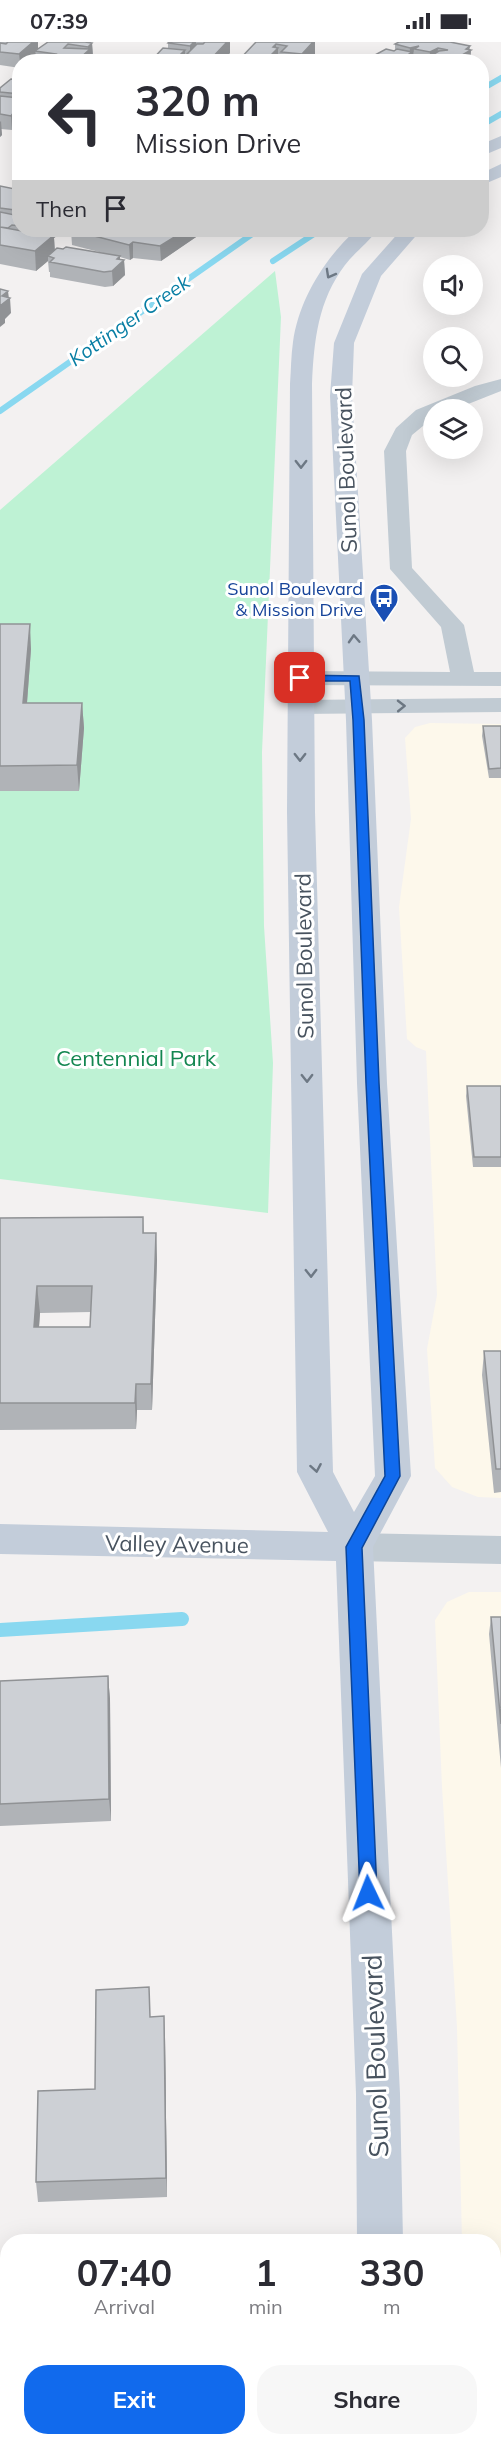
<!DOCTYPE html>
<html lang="en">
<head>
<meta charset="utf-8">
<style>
  body { margin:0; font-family:Mulish,sans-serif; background:#f7f7f7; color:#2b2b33; height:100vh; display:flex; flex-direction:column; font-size:22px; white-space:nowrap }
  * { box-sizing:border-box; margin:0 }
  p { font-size:20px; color:#7c7c81 }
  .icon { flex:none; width:33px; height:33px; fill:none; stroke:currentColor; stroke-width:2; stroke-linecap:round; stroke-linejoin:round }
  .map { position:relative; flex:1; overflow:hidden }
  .side { position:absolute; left:0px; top:2192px; width:501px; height:212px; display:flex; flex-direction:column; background:#fff; border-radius:24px 24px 0 0; box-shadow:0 6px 24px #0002 }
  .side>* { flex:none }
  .guide { position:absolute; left:12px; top:12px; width:477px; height:183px; border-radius:24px; box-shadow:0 6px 24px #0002; background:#fff; color:#2b2b33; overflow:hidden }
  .buttons { position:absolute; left:423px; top:213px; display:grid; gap:12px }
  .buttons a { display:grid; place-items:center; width:60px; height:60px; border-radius:50%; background:#fff; box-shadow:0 6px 24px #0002; font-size:30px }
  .pin { position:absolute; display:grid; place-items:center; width:51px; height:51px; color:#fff; margin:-26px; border-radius:12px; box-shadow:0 3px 9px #0006 }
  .me { position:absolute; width:66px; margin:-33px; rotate:358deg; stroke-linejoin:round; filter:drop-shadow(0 0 4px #0008) }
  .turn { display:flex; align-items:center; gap:21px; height:126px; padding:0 24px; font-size:27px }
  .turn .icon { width:78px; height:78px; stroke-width:2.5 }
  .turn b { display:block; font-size:42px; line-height:51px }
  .then { display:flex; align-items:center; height:57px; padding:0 24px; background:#0003; gap:12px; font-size:22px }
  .eta { display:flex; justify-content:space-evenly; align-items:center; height:102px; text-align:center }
  .eta b { font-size:36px; font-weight:700; line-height:42px }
  .action { display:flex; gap:12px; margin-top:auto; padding:12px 24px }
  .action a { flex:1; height:69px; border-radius:24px; background:#116aed; color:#fff; font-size:24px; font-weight:700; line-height:69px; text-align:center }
  .action a+a { background:#f7f7f7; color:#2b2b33 }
  .status { display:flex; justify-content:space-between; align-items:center; height:42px; padding:0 30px; background:#fff; direction:ltr }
  .status svg { height:16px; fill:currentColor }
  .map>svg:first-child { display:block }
  .commercial { fill:#fdf8eb }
  .green { fill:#bef2d4 }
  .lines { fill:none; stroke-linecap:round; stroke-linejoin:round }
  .stream-far1 { stroke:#89d8f0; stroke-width:6 }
  .stream { stroke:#89d8f0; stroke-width:14 }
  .street { fill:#c1cbd3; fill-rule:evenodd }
  .secondary { fill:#c3cdda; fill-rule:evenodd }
  .wall { fill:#b0b3b7; fill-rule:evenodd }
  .shaded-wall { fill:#909295 }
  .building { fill:#cdd0d5; stroke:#909295; stroke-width:1.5; fill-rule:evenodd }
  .oneway { stroke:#6d7884 }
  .oneway2 { stroke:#6c7782 }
  .route { fill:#116aed; stroke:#0b459a; stroke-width:1.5 }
  .labels { text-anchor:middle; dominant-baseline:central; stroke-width:6; stroke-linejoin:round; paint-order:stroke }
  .far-transit-label { font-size:18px; fill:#164399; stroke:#fff; text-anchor:end }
  .far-water-label { font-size:20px; font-style:italic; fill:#077ea4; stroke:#fff }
  .street-label { font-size:22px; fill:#48535f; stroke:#fff }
  .park-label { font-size:22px; fill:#138650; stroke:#fff }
  .near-street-label { font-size:27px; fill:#48535f; stroke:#fff }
</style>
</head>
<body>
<div class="status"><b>07:39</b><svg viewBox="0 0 49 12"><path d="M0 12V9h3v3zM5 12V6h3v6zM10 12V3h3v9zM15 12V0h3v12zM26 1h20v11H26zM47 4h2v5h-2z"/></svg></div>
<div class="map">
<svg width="501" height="2402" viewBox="0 0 501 2402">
  <rect width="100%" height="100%" fill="#f3f1f1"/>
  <path class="commercial" d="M430,681L501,682V1456L478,1455L452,1445L435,1426L427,1307L437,1253L426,1009L416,1005L407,997L399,865L411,777L405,696L415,685Z
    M469,1550H501V2271L494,2269V2199H462L457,1985L442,1745L435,1578L447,1560Z"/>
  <path class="green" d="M275,229L281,275L262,710L264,884L273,1021L268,1171L0,1137V468Z"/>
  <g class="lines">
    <path class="stream-far1" d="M482,47L501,36
      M482,83L501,72
      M273,219L320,188
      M0,369L258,188"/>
    <path class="stream" d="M0,1588L182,1577"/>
    <path class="street" d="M501,337V349L453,368H434V375L412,393L406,409L412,526L464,583L474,630H501V644L300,643L291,641L288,636L291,631L300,629L450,630L441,585L390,527L384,409L396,386L416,368L475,344Z
      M501,656V670L300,672L291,670L288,665L291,660L300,658Z
      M354,1491L501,1494V1522L354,1519L341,1515L336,1505L341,1495Z"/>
    <path class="secondary" d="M501,94V106L482,114V102Z
      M501,122V135L482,143V131Z
      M356,188H377C368,201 355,210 345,223C318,259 314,298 312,342L315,770L333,1430L354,1470L375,1434L357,1041L346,678L330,354L334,301L362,232L401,188H421L381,234L354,301L352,354L372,678L387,1041L411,1434L373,1505L400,2052L403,2199H357L356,2052L336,1519L0,1512V1482L328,1490L297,1430L287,770L290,342C291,328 291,314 293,300C299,257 325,216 356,188Z
      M345,2396H395L394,2402H344Z"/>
  </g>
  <path class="wall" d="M0,0H38V7L48,0L92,1L93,15L90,17V20H36V13L28,20H20V26L0,23Z
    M169,0H230V11L221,20H150L168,6V1Z
    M256,0H315V12L308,20H237Z
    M395,2L470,4L469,7L471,8L470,20H362L394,9L395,8Z
    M20,38V78L12,88L1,87L2,93L0,95V46Z
    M0,144L20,148V188H65L54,196L55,208L103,211L72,203L71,188H199V193L161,219L133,216L130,218L120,215V217L124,218L125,233L113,244L105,245L50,235V230H49L48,219L36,229L0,222Z
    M0,582L31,607L27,661H82L84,686L79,749H0Z
    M483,684H501V736H489L482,694Z
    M467,1044H501V1125H473L466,1054Z
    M143,1175L144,1191H156L157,1218L152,1368H137L136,1387L0,1388V1176ZM91,1270L90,1285H39L40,1271Z
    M484,1309H501V1450L494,1451L482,1333Z
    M491,1575H501V1726L489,1592Z
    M108,1634L110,1657L111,1779L0,1784V1639Z
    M150,1975L165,1995L167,2155L38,2160L36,2140L95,2047Z"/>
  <path class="shaded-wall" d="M33,0H38V10L35,9L36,13L28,20H20L19,12Z
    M194,0H196V12L190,13V4Z
    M227,0H230V11L221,20H208Z
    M313,0H315V12L308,20H302V12Z
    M92,1L93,15L90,17V20H80V16L88,9V5Z
    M276,2V8L278,6V20H268V16L273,5Z
    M419,4L414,7L413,14L415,13V20H404L409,17L410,6Z
    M470,4L469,9L471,8L470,20H460L466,7Z
    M438,6L437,20H429L430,10Z
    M185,8V20L178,15Z
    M20,57V78L12,88L11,74L15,61Z
    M1,79L2,93L0,95V80Z
    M19,165L20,180L16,183L15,168Z
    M45,188L46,200L45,188H65L54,196L55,213L48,214V219L36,229L35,209L41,191Z
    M186,188H199V193L161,219L160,204Z
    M133,200V216L130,218L129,203Z
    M120,214V222L124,218L125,233L113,244L112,229L117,217Z
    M8,249L9,257L10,256L11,271L5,277V281L0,285V264L2,254Z
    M30,582L31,607L25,687L23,661Z
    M82,661L84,686L79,749L77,723Z
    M156,1191L157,1218L152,1368L151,1342Z
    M37,1244L40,1271L37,1312L34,1285Z
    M136,1342L137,1368L136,1387L135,1361Z
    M108,1634L110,1657L111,1779L109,1757Z
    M164,1974L165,1995L167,2155L166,2136Z"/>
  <path class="building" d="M8,0H33L19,12L0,10V1L6,2Z
    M48,0H85L92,1L88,5L68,2L64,6L90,7L80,16L53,15L56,12L35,9Z
    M169,0H194L190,4L168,1Z
    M205,0H227L208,20H150L163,6L185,8L178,15L189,16L192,13L187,12L197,2H203Z
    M256,0H313L302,12L281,10L287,4L276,2L273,5L278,6L268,16H263L260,19L267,20H237Z
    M399,0H450L470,4L466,7L471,8L462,13L469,14L460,20H420L439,9L448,8L438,6L430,10L414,7L419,4L410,6L395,2Z
    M386,7L394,9L397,7L412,10L409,12L415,13L404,20H362Z
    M276,14L299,17L296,20H271Z
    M11,37L20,38V52L0,50V46Z
    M0,54L20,56L15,61L20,62L11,74L0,72Z
    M0,144L20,148V165L15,168L0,166Z
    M0,170L20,174V184L12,183L8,186L0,185Z
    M0,185L22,189L24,188H45L41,191L54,193L35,209L0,203Z
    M71,188H142L138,191L146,193L154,188H151H186L160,204L133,200L129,203Z
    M66,205L120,214L117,217L124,218L112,229L104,230L50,220L54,216L48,214L57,206L63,207Z
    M0,247L8,249L2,254L10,256L0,264Z
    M0,582H30L23,661H82L77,723L0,724Z
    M483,684H501V726L489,727Z
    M467,1044H501V1115H474Z
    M143,1175V1191H156L151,1342H136L135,1361H0V1176ZM37,1244H92L90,1285H34Z
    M484,1309H501V1427H496Z
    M491,1575H501V1682Z
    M108,1634L109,1757L0,1762V1639Z
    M149,1945L150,1975L164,1974L166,2136L36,2140L38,2049L95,2047L96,1948Z"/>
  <defs><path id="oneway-chevron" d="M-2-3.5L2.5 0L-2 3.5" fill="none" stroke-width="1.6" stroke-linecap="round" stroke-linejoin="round" transform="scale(1.5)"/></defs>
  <g class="oneway">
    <use href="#oneway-chevron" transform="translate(330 232) rotate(119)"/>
    <use href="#oneway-chevron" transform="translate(301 422) rotate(90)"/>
    <use href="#oneway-chevron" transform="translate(354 597) rotate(-93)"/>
    <use href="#oneway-chevron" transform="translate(300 715) rotate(90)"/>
    <use href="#oneway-chevron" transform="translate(307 1036) rotate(89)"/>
    <use href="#oneway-chevron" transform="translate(311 1231) rotate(89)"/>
    <use href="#oneway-chevron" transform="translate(316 1426) rotate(80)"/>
  </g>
  <use class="oneway2" href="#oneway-chevron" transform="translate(401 664) rotate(-1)"/>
  <path class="route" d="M296,633L359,634L364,678L379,1041L400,1434L362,1506L377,1851L375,1857L368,1859L362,1857L360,1851L346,1505L385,1434L366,1041L353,678L350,639H300L295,636Z"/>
  <defs>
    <g id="bus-pin" transform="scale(1.5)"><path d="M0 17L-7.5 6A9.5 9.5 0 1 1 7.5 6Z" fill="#1a4fb4" stroke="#fff"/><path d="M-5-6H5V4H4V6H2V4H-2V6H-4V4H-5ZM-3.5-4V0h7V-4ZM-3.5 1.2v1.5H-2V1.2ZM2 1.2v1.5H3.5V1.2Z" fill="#fff"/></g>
  </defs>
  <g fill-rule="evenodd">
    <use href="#bus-pin" x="384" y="556"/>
  </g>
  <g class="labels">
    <g class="far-transit-label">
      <text x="363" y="546">Sunol Boulevard<tspan x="363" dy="21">&amp; Mission Drive</tspan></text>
    </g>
    <g class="far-water-label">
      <text transform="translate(129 278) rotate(-35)">Kottinger Creek</text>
    </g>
    <g class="street-label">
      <text transform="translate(346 428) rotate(-92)">Sunol Boulevard</text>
      <text transform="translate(304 914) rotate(-91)">Sunol Boulevard</text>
      <text transform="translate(177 1502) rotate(1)">Valley Avenue</text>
    </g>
    <g class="park-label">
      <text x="136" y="1016">Centennial Park</text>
    </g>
    <g class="near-street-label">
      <text transform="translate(375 2014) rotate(-92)">Sunol Boulevard</text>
    </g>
  </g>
</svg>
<div class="buttons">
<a><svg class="icon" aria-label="sound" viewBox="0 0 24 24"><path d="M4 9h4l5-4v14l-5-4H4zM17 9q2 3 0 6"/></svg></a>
<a><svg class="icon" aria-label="search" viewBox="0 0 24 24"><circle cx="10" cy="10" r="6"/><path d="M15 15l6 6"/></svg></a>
<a><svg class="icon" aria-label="layers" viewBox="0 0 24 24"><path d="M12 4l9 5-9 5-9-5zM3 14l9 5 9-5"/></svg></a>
</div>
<div class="pin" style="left:300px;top:636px;background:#d93025"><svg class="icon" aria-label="arrive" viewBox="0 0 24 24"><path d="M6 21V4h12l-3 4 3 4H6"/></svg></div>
<svg class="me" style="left:368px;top:1851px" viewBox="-20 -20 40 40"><path d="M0-17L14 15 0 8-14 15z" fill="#116aed" stroke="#fff" stroke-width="4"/></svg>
<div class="guide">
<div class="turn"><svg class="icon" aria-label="left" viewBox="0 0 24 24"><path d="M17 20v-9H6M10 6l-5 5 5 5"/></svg><div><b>320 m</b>Mission Drive</div></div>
<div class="then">Then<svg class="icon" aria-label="arrive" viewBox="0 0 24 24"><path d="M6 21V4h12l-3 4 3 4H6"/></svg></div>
</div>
<section class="side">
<div class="eta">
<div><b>07:40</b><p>Arrival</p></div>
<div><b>1</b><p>min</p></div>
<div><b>330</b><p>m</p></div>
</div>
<div class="action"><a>Exit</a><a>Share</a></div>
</section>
</div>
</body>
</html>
